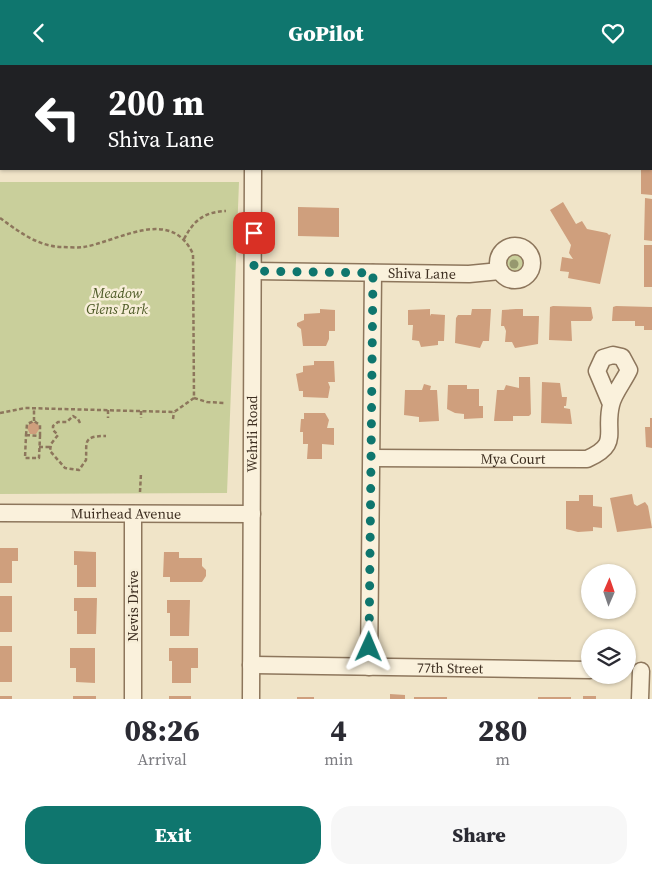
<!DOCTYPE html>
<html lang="en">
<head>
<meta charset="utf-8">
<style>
  body { margin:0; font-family:"Source Serif 4",serif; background:#f7f7f7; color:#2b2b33; height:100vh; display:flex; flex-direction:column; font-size:19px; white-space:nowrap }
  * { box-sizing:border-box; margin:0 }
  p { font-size:16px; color:#7c7c81 }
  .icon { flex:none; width:28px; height:28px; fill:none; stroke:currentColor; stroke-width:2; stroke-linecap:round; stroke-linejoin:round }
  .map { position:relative; height:634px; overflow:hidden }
  .panel { display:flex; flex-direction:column; background:#fff; flex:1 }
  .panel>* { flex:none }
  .guide { position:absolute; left:0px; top:0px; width:652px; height:105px; box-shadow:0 1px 4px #0004; background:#202124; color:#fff; overflow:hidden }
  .needle { width:32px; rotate:2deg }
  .tools { position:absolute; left:581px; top:499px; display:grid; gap:10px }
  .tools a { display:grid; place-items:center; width:55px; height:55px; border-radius:50%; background:#fff; box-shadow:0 1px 4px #0004; font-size:25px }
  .pin { position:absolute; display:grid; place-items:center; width:42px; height:42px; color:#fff; margin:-21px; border-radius:10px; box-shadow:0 2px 8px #0006 }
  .me { position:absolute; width:55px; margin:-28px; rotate:1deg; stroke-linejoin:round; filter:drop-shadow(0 0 4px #0008) }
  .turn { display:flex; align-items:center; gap:18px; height:105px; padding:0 25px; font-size:22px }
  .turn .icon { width:65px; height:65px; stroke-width:2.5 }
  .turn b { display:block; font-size:35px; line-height:42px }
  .eta { display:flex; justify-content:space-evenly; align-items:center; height:85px; text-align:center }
  .eta b { font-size:30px; font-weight:800; line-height:35px }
  .action { display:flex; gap:10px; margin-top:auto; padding:10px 25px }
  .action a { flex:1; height:58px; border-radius:20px; background:#0f766e; color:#fff; font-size:20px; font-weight:800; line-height:58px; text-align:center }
  .action a+a { background:#f7f7f7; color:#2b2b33 }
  header { display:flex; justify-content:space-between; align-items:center; height:65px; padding:0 25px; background:#0f766e; color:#fff; font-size:22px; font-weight:800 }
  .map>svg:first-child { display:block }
  .green { fill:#c9cf9b }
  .building { fill:#cf9f7d }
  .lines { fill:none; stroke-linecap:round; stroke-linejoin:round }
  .minor-casing { stroke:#8d765c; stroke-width:19 }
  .path { stroke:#8d765c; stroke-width:2.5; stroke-dasharray:4 2.5; stroke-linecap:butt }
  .minor { stroke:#faf1dc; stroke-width:16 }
  .tree { fill:#96986f }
  .route { stroke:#0f766e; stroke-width:9; stroke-dasharray:0 16.2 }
  .labels { text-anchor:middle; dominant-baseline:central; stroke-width:5; stroke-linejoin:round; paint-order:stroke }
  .street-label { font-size:14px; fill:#3d2e20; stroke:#f7eed8 }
  .park-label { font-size:14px; font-style:italic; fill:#4d5a26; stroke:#f7eed8 }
</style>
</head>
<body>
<header><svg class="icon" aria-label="back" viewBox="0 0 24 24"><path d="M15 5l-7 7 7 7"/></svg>GoPilot<svg class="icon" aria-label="heart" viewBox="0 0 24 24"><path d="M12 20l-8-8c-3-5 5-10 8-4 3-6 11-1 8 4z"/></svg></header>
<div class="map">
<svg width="652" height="634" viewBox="0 0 652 634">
  <rect width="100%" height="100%" fill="#f0e4c8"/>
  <path class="green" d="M0,117H239L227,428L0,429Z
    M507 198a8 8 0 1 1 16 0a8 8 0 1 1-16 0Z"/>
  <path class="building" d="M641,104H652V130L641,129Z
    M645,133L652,134V176L644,175Z
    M563,137L576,159L582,156L587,164L607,168L609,170L611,169L600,219L568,213L569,207L560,206L562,192L573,194L569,188L571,180L550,145Z
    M298,142L339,143V172L298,171Z
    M644,180H652V222H644Z
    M553,241L591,242L593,253L591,256H571L572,276L549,275L550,242Z
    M616,241L652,242V265H644V261H635V256H612L613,242Z
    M320,244L335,245V266H329V274L326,281H303L301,264L297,261V258L304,255V249L320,248Z
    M430,244V251L431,249L445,250L444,276H438V280L421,282L419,276L412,275L413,260H408V245Z
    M472,244H491L489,276H483L480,283L455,278L456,253L458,250H471Z
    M516,244H523V251H539L538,279L515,283L512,277H505L506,266L504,261H501L502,245Z
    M314,296H334L335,317H328L330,322L328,333L303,332V326H299L296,309L303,307V301L314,300Z
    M519,312H530L531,349L529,351H513V356H494L497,325H504L506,320L519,323Z
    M542,317L560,318L562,332H567L566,341H564V343L570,344L572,359L541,358Z
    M424,319L431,321L430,325H437L439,356L419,357V352L404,350L405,325H422Z
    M448,320H467V324H479V341H483V353L464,354V349L455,348L447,344Z
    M304,348H325L329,355L327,363H334V380L322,379V394H307L308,379H303V367H300L301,354H304Z
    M650,353H652V383L646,382L645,362H650Z
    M30,357H37L40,363L36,369H30L27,363Z
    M632,429L634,439L637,441L645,437L648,441L652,463L617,467L610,433Z
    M579,430H593V441L602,442V463L593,462V466L578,467L566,464V436H579Z
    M0,483H18V496H12V518H0Z
    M74,486L96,487V522H77V500H74Z
    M164,487H179V493H202V501L206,505V511L202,517H170V512H163Z
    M0,531H12V567H0Z
    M74,533H97L96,569H77V546H74Z
    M167,535H190L189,571H170V548H167Z
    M0,581H12V617H0Z
    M70,583H95V618L76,617V603H70Z
    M169,583H198V603H191V618H172V596H169Z
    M390,629L405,630V634H390Z
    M0,631H12V634H0Z
    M73,631H96V634H73Z
    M169,631H191V634H169Z
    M583,631H596V634H583Z
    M297,632H314V634H297Z
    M414,632H447V634H414Z
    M538,632H571V634H538Z"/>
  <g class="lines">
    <g class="minor-casing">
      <g id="minor">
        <path d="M253,0V1"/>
        <path d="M86,1V0"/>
        <circle cx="515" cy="198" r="17"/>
        <path id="s1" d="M254,206L469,209L500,206"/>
        <path id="s2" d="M372,393L587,394C621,379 604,368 611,340C613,329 624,316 629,305L622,292L613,290L603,293L597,306L611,339"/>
        <path id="s3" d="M0,448L252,449"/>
        <path id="s4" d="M251,600L590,605"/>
        <path d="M369,602L373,208"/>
        <path d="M133,634V449"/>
        <path id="s5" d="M251,634L253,104"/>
        <path d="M640,634L641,606"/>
      </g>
    </g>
    <path class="path" d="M0,153C18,166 37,181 61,182C68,182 77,183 84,182C119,176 171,141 193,189L194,333L174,347L25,343L0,348
      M184,174C194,155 204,147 226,146
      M194,333L207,337L225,338
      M108,345V353
      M141,346V353
      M173,354L174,347
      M34,356V344
      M80,358L78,354L73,351L67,357H58L53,361V365L58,370L51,379L50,386L65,403L79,405L86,395C87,377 82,371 106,371
      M26,370L40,371L39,393H25Z
      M26,370L27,359L34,356L40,360V371
      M39,382H50
      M140,427L141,408"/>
    <use href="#minor" class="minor"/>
  </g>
  <circle class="tree" cx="514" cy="199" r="4.5"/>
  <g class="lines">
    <path class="route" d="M254,168V206L373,208L369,582"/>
  </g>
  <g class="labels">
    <g class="street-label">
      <text stroke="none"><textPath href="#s1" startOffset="168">Shiva Lane</textPath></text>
      <text stroke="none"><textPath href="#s5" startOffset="265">Wehrli Road</textPath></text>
      <text stroke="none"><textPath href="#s2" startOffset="141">Mya Court</textPath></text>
      <text stroke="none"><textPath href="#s3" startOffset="126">Muirhead Avenue</textPath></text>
      <text transform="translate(133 541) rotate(-90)">Nevis Drive</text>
      <text stroke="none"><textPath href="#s4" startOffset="199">77th Street</textPath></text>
    </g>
    <g class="park-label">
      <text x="117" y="228">Meadow<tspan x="117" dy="16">Glens Park</tspan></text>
    </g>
  </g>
</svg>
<div class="tools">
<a><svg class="needle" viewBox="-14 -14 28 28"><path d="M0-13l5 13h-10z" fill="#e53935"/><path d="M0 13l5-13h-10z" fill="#7c7c81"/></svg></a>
<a><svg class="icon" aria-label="layers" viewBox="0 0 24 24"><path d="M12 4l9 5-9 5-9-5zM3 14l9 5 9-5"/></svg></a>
</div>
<div class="pin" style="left:254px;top:168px;background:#d93025"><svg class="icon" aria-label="arrive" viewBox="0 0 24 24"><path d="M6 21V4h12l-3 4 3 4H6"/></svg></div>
<svg class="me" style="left:369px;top:582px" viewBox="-20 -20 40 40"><path d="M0-17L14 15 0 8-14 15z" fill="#0f766e" stroke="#fff" stroke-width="4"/></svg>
<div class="guide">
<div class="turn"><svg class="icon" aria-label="left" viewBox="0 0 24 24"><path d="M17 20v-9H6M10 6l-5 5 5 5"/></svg><div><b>200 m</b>Shiva Lane</div></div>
</div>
</div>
<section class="panel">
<div class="eta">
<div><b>08:26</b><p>Arrival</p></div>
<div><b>4</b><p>min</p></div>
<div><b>280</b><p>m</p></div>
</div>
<div class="action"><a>Exit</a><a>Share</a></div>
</section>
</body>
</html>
